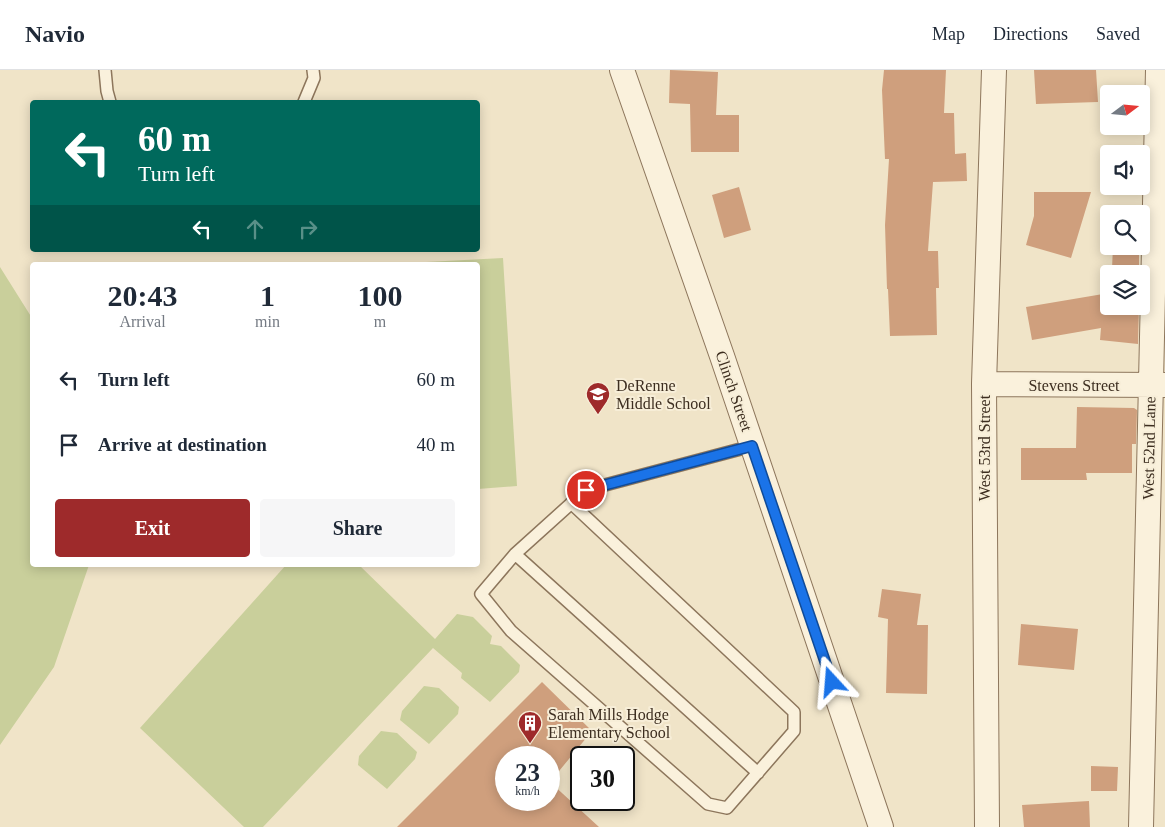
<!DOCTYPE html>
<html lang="en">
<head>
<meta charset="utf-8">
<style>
  body { margin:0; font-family:Georgia,serif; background:#f6f6f7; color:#1f2937; height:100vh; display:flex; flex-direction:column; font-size:19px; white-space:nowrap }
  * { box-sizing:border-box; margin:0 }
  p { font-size:16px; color:#747a83 }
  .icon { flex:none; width:28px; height:28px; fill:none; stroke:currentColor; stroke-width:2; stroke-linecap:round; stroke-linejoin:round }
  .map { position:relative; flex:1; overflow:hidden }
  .drawer { position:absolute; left:30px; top:192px; width:450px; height:305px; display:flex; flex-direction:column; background:#fff; border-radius:5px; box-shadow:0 2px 12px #0003 }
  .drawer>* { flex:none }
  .hud { position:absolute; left:30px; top:30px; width:450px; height:152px; border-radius:5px; box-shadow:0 2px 12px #0003; background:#00695c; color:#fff; overflow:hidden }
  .needle { width:32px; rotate:74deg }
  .tools { position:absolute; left:1100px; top:15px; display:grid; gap:10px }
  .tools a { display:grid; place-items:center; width:50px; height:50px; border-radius:5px; background:#fff; box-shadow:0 2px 12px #0003; font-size:25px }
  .speed { position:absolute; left:495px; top:676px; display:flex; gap:10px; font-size:25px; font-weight:700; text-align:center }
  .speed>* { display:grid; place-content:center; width:65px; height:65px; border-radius:50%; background:#fff; box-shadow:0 2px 12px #0003; line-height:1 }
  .speed small { font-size:12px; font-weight:400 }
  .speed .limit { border:2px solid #111; border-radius:8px; background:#fff; color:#111 }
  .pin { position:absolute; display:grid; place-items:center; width:42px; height:42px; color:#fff; margin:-21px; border:2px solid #fff; border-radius:50%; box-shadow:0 1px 5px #0007 }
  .me { position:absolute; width:55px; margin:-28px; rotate:341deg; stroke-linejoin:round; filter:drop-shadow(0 0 4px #0008) }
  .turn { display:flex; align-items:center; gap:18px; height:105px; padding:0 25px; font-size:22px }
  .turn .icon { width:65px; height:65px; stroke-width:2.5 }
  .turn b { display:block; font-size:35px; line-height:42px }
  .lanes { display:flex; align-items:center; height:48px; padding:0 25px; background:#0003; justify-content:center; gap:25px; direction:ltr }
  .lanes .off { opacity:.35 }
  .eta { display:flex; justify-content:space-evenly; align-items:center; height:85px; text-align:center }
  .eta b { font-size:30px; font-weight:700; line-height:35px }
  .cta { display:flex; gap:10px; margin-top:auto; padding:10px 25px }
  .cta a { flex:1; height:58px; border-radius:5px; background:#9e2a2b; color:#fff; font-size:20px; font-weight:700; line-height:58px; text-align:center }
  .cta a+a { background:#f6f6f7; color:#1f2937 }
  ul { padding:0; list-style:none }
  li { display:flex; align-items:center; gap:15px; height:65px; padding:0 25px }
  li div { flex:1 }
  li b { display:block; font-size:19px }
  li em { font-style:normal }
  header { display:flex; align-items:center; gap:30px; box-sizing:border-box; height:70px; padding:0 25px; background:#fff; border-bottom:1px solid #e0e1e3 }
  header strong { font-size:24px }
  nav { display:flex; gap:28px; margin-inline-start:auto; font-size:18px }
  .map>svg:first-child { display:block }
  .green { fill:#c9cf9b }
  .building { fill:#cf9f7d; fill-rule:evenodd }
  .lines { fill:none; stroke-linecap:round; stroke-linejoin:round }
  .lane-casing { stroke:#8d765c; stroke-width:14 }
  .street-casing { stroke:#8d765c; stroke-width:26 }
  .lane { stroke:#faf1dc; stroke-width:11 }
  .street { stroke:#faf1dc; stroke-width:24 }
  .route-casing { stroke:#114b97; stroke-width:12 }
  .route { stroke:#1a73e8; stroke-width:9 }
  .labels { text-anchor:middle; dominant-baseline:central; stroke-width:4; stroke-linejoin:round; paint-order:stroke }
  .poi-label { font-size:16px; fill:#3d2e20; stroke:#f7eed8; text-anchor:start }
  .street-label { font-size:16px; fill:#3d2e20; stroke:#f7eed8 }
</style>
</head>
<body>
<header>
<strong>Navio</strong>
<nav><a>Map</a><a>Directions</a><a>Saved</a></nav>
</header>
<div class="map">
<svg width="1165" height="757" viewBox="0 0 1165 757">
  <rect width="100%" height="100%" fill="#f0e4c8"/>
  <path class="green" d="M503,188L517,416L478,419V195H368Z
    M0,197L32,248V495H89L54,597L0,675Z
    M286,495H359L435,569L457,544L473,547L492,566L490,574L501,576L520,595L519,602L490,632L461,608L462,603L433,578L263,757H244L140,658Z
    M424,616L439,618L459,637L458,644L429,674L400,650L402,641Z
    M381,661L397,663L417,682L415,689L387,719L358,695L359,686Z"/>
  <path class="building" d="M670,0L718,2L716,45H739V82H691L690,34L669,33Z
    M884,0H946L944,43H954L955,84L966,83L967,111L933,112L928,181H938L939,218H936L937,265L890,266L888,219H887L885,155L889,89H885L882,20Z
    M1034,0H1096L1098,32L1036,34Z
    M739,117L751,160L724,168L712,125Z
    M1034,122H1091L1071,188L1026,175L1034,146Z
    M1113,176H1139V204H1128L1112,199Z
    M1109,223V236H1139L1138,274L1100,270L1101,258L1032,270L1026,237Z
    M1077,337L1134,338L1137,340L1136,374H1132V403H1086L1087,410H1021V378H1076Z
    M882,519L921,524L917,555H928L927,624L886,623L888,549L878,547Z
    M1021,554L1078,559L1074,600L1018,595Z
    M542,612L592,661L550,712L599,757H397ZM506,688H549V730H506Z
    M1091,696L1118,697L1117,721H1091Z
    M1089,731L1090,757H1024L1022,735Z"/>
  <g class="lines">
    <g class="lane-casing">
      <path id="lane" d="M105,0L107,21L110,32
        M304,32L314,8L313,0
        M571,433L794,642V661L727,738L708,734L511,561L481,524L515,484L586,420L752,376
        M515,484L758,703"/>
    </g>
    <g class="street-casing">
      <path id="street" d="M622,0L722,286L881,757
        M984,314L1165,315
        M987,757L984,314L994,0
        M1141,757L1158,0"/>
    </g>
    <use href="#lane" class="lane"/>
    <use href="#street" class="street"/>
  </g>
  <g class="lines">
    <g class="route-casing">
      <path id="route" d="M586,420L752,376L832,612"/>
    </g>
    <use href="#route" class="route"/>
  </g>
  <defs>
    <g id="school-pin" transform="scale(1.25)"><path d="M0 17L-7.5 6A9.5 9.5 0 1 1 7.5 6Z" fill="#9e2a2b" stroke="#f7eed8"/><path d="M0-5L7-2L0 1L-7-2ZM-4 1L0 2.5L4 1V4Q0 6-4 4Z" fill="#fff"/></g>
    <g id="building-pin" transform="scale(1.25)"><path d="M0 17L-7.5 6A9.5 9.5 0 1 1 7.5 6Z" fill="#9e2a2b" stroke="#f7eed8"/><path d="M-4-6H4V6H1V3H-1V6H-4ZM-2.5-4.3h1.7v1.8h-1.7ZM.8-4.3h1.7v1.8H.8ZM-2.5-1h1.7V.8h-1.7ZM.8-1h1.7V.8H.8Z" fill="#fff"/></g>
  </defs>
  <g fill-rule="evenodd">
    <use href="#school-pin" x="598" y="324"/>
    <use href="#building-pin" x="530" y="653"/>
  </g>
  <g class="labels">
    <g class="poi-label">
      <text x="616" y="315">DeRenne<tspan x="616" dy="18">Middle School</tspan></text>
      <text x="548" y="644">Sarah Mills Hodge<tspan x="548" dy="18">Elementary School</tspan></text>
    </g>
    <g class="street-label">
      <text x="1074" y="315">Stevens Street</text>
      <text transform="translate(734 321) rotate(71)">Clinch Street</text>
      <text transform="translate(984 378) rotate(-90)">West 53rd Street</text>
      <text transform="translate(1149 378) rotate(-89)">West 52nd Lane</text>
    </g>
  </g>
</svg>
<div class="tools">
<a><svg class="needle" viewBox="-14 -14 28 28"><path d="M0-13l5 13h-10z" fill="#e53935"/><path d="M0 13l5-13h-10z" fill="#747a83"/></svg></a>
<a><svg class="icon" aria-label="sound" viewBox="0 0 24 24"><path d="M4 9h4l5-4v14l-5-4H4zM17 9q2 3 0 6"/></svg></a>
<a><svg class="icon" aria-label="search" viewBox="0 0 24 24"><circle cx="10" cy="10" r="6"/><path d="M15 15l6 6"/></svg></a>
<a><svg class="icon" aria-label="layers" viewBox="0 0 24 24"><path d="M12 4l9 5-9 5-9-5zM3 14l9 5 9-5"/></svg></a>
</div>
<div class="speed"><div>23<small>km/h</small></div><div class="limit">30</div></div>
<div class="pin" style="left:586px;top:420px;background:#d93025"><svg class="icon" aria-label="arrive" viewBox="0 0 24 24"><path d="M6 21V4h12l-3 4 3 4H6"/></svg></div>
<svg class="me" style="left:832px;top:612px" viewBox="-20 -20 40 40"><path d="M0-17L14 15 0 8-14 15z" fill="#1a73e8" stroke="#fff" stroke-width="4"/></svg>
<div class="hud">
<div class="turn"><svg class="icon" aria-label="left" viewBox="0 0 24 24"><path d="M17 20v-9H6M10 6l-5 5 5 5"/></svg><div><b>60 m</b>Turn left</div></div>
<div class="lanes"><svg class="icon" aria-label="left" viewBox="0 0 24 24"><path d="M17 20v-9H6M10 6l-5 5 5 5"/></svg><svg class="icon off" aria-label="ahead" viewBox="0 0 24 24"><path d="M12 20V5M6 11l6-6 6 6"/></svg><svg class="icon off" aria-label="right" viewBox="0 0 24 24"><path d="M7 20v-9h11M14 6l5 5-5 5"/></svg></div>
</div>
<section class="drawer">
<div class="eta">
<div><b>20:43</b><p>Arrival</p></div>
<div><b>1</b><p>min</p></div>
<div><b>100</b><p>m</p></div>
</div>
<ul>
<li><svg class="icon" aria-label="left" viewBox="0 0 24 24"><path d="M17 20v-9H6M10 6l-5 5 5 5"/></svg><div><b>Turn left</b></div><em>60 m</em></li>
<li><svg class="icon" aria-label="arrive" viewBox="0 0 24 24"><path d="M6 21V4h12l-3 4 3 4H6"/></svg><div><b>Arrive at destination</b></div><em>40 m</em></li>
</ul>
<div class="cta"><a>Exit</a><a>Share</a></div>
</section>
</div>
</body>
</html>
